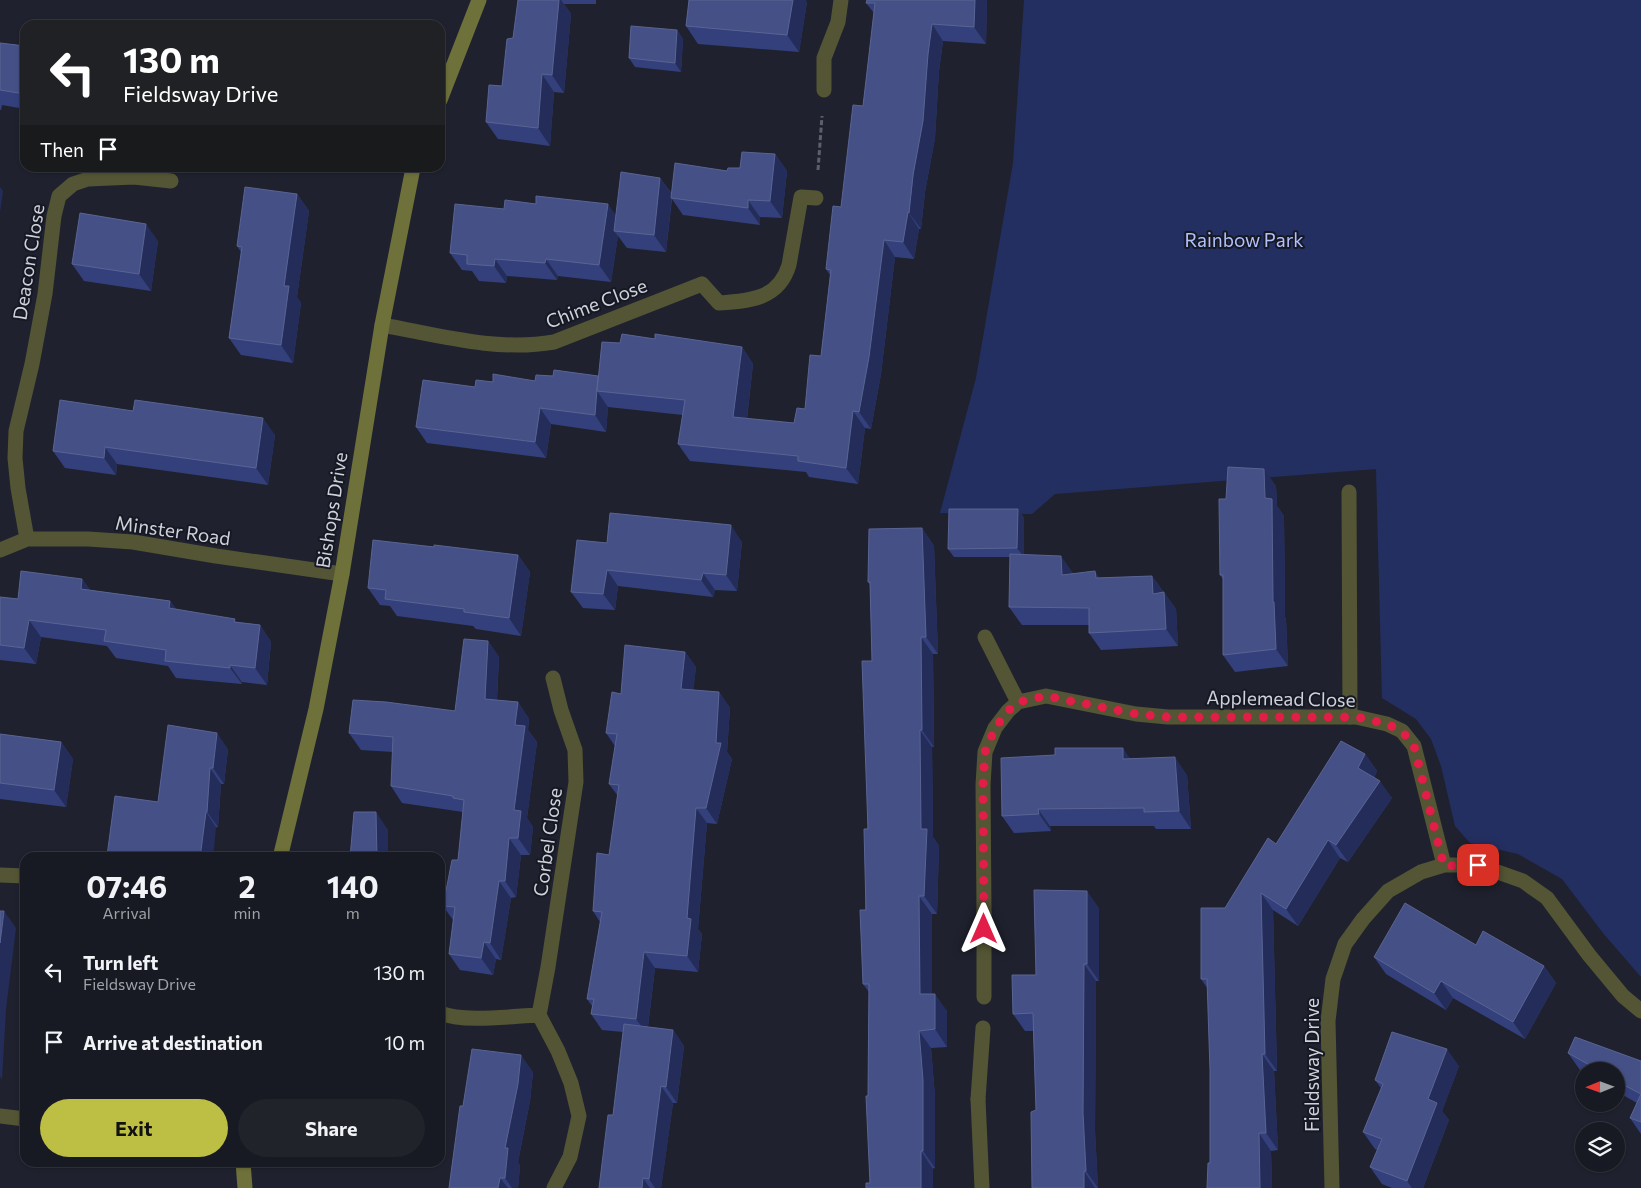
<!DOCTYPE html>
<html lang="en">
<head>
<meta charset="utf-8">
<style>
  body { margin:0; font-family:Commissioner,sans-serif; background:#20232a; color:#f1f3f6; height:100vh; display:flex; flex-direction:column; font-size:19px; white-space:nowrap }
  * { box-sizing:border-box; margin:0 }
  p { font-size:16px; color:#9ea1a5 }
  .icon { flex:none; width:28px; height:28px; fill:none; stroke:currentColor; stroke-width:2; stroke-linecap:round; stroke-linejoin:round }
  .map { position:relative; flex:1; overflow:hidden }
  .sheet { position:absolute; left:20px; top:852px; width:425px; height:315px; display:flex; flex-direction:column; background:#171a22; border-radius:15px; box-shadow:0 1px 4px #0004,0 0 0 1px #363840 }
  .sheet>* { flex:none }
  .guide { position:absolute; left:20px; top:20px; width:425px; height:152px; border-radius:15px; box-shadow:0 1px 4px #0004,0 0 0 1px #363840; background:#202124; color:#fff; overflow:hidden }
  .needle { width:32px; rotate:269deg }
  .tools { position:absolute; left:1575px; top:1062px; display:grid; gap:10px }
  .tools a { display:grid; place-items:center; width:50px; height:50px; border-radius:50%; background:#171a22; box-shadow:0 1px 4px #0004,0 0 0 1px #363840; font-size:25px }
  .pin { position:absolute; display:grid; place-items:center; width:42px; height:42px; color:#fff; margin:-21px; border-radius:10px; box-shadow:0 2px 8px #0006 }
  .me { position:absolute; width:55px; margin:-28px; rotate:0deg; stroke-linejoin:round; filter:drop-shadow(0 0 4px #0008) }
  .turn { display:flex; align-items:center; gap:18px; height:105px; padding:0 20px; font-size:22px }
  .turn .icon { width:65px; height:65px; stroke-width:2.5 }
  .turn b { display:block; font-size:35px; line-height:42px }
  .then { display:flex; align-items:center; height:48px; padding:0 20px; background:#0003; gap:10px; font-size:19px }
  .eta { display:flex; justify-content:space-evenly; align-items:center; height:85px; text-align:center }
  .eta b { font-size:30px; font-weight:700; line-height:35px }
  .primary-button { display:flex; gap:10px; margin-top:auto; padding:10px 20px }
  .primary-button a { flex:1; height:58px; border-radius:30px; background:#bcbf44; color:#111; font-size:20px; font-weight:700; line-height:58px; text-align:center }
  .primary-button a+a { background:#20232a; color:#f1f3f6 }
  ul { padding:0; list-style:none }
  li { display:flex; align-items:center; gap:15px; height:70px; padding:0 20px }
  li div { flex:1 }
  li b { display:block; font-size:19px }
  li em { font-style:normal }
  .map>svg:first-child { display:block }
  .green { fill:#242f61 }
  .lines { fill:none; stroke-linecap:round; stroke-linejoin:round }
  .path { stroke:#5d606a; stroke-width:3; stroke-dasharray:5 2.5; stroke-linecap:butt }
  .lane { stroke:#545534; stroke-width:15 }
  .street { stroke:#545534; stroke-width:15 }
  .secondary { stroke:#6f713b; stroke-width:15 }
  .wall { fill:#34407c }
  .shaded-wall { fill:#242d59 }
  .building { fill:#455086; stroke:#5a6493 }
  .route { stroke:#e11d48; stroke-width:9; stroke-dasharray:0 16.2 }
  .labels { text-anchor:middle; dominant-baseline:central; stroke-width:4; stroke-linejoin:round; paint-order:stroke }
  .park-label { font-size:19px; fill:#b0c1fc; stroke:#161924 }
  .street-label { font-size:19px; fill:#d0d2da; stroke:#161924 }
</style>
</head>
<body>
<div class="map">
<svg width="1641" height="1188" viewBox="0 0 1641 1188">
  <rect width="100%" height="100%" fill="#1f222e"/>
  <path class="green" d="M1024,0H1641V977L1603,933L1562,879L1518,854L1470,843L1455,826L1441,766L1431,739L1416,719L1382,698L1376,469L1055,494L1032,514L940,513L976,378L1013,163Z"/>
  <g class="lines">
    <path class="path" d="M818,170L822,116"/>
    <path class="lane" d="M702,284L719,303C750,301 779,299 789,265L801,197L816,198
      M1349,492L1350,717
      M984,912V997
      M978,1099L983,1028"/>
    <path class="street" d="M824,90V58L838,22L841,0
      M382,325C438,335 496,352 554,342L702,284
      M27,539L18,488L15,458L16,431L32,364L45,294L54,216L59,196L73,184L88,179L134,177L171,181
      M0,550L27,539H88L133,542L216,556L342,574
      M985,637L1018,702
      M553,678L561,710L575,750L576,782L548,967L539,1015L558,1051L571,1083L579,1116L570,1157L554,1188
      M0,875L25,876
      M984,912L983,785L985,752L995,728L1008,711L1018,702L1046,696L1136,714L1168,717H1356L1387,724L1402,731L1414,746L1444,865
      M440,1013C464,1023 512,1016 539,1015
      M978,1099L982,1188
      M0,1116L25,1119
      M1332,1188L1328,1021L1333,979L1345,944L1363,919L1388,891L1421,872L1444,865H1478L1523,881L1547,898L1589,955L1623,996L1641,1011"/>
    <path class="secondary" d="M440,100L479,0
      M280,858L316,709L342,574L382,325L413,168
      M243,1162L245,1188"/>
  </g>
  <path class="wall" d="M518,0H596V4H564L571,14L564,93L554,92L550,146L498,139L486,122L502,86L513,38Z
    M867,0H987L986,44L943,41L939,71L935,138L925,192L921,229H919L914,259L895,257L881,374L871,429L865,428L858,484L809,477L806,472L690,461L678,444L683,415L608,407L606,432L551,424L546,458L427,443L416,427L475,387L493,382L535,381L553,376H598L620,343L655,339L742,347L753,364L747,419L794,423L805,409L821,356L830,275L826,269L841,207L863,106L874,13L866,3Z
    M807,2L799,52L698,44L686,26Z
    M677,30L683,39L681,72L635,67L629,58Z
    M0,43L25,46V109L2,105L1,110H0Z
    M775,154L787,171L782,218L760,217V225L683,215L672,199L666,252L627,248L618,236L611,282L558,276L557,280L507,276L506,283L479,281L472,271L462,270L450,253L504,209L616,215L660,178L672,194L727,171L740,168Z
    M297,194L309,211L297,297L301,303L293,363L241,355L229,338L241,252L237,246Z
    M158,241L151,291L84,281L72,264Z
    M275,435L268,485L117,464L116,475L65,468L53,451Z
    M1276,486L1277,506L1284,516L1285,617L1286,619L1288,666L1235,672L1223,655V579L1220,575Z
    M1018,509L1024,518V554L1073,574L1100,578L1152,576L1176,609L1178,646L1101,650L1089,633V625H1022L1009,607L1010,557H954L948,549Z
    M922,528L934,546L938,654H933L934,747H932L933,837L939,846L937,914H932V994L947,1011V1047L931,1048L935,1097V1168L870,1183L868,1096L869,992L863,984L872,661L870,585L868,582Z
    M742,542L737,591L715,590L713,597L618,586L615,610L583,608L571,592L607,543Z
    M434,547L518,555L530,572L521,636L476,629L473,626L397,616L390,606L380,605L368,588Z
    M82,579L90,590L170,601L176,609L238,622L260,625L271,642L267,685L242,682V684L176,678L168,666L116,658L107,646L41,637L36,664L0,660V597L18,599Z
    M488,641L499,657L497,700L518,702L529,719L528,730L537,742L527,818L533,827L530,855H521L516,897L511,898L501,960L496,959L493,975L460,970L449,954L453,920L443,906L458,860L463,812L402,803L391,786L393,752L361,750L349,733L455,711Z
    M685,652L696,667L693,690L719,692L730,708L727,752L732,759L717,824L707,823L698,929L702,934L698,972L655,968L648,1027L673,1030L684,1046L677,1103H673L661,1188H599L613,1115L623,1032L602,1030L591,1014L592,1006L587,999L600,922L593,911L609,855L618,796L609,784L615,746L606,733L621,694Z
    M0,734L61,742L73,759L66,807L0,799Z
    M228,749L224,784H221L218,827L107,856L158,802Z
    M1365,754L1377,771L1374,778L1392,798L1348,862L1340,858L1298,926L1273,910L1277,1071H1274L1278,1150L1271,1151L1272,1188H1207L1210,1163V1070L1208,989L1201,979L1225,908L1276,844Z
    M1130,758L1187,775L1191,829H1156L1154,826H1050L1051,831L1014,833L1002,816Z
    M1099,908V981H1096L1095,1131L1098,1188H1032L1036,1110L1033,1031H1025L1013,1014Z
    M1476,945L1544,966L1556,983L1525,1039L1453,998L1446,1010L1386,974L1374,957Z
    M1568,1053L1641,1061V1134L1630,1118L1637,1103L1616,1091V1071H1584V1072L1580,1070Z
    M1459,1066L1442,1111L1449,1120L1423,1188H1392L1382,1184L1370,1167L1377,1150L1375,1149L1363,1132L1381,1088L1375,1080Z
    M533,1072L530,1101L518,1162L520,1166L518,1188H449L463,1106Z"/>
  <path class="shaded-wall" d="M559,0H561L571,14L564,93L552,75Z
    M793,0H806L807,2L799,52L787,35Z
    M975,0H987L986,44L974,27Z
    M932,24L943,41L939,71L935,138L925,192L921,229L909,213Z
    M677,30L683,39L681,72L675,63Z
    M542,74L554,92L550,146L538,128Z
    M775,154L787,171L782,218L770,201Z
    M660,178L672,195L666,252L654,235Z
    M0,187L3,191L0,212Z
    M297,194L309,211L297,297L301,303L293,363L281,345L284,286Z
    M748,200L760,217V225L748,208Z
    M608,204L620,221L614,231L618,236L611,282L599,265Z
    M908,212L919,229L914,259L903,242Z
    M146,224L158,241L151,291L139,274Z
    M884,240L895,257L881,374L871,429L859,412Z
    M495,259L507,276L506,283L494,266Z
    M546,259L558,276L557,280L545,263Z
    M742,347L753,364L745,434L733,417Z
    M597,391L608,407L606,432L595,415Z
    M540,408L551,424L546,458L535,442Z
    M853,411L865,428L858,484L846,468Z
    M263,418L275,435L268,485L256,468Z
    M105,447L117,464L116,475L104,458Z
    M1264,469L1276,486L1277,506L1284,516L1285,617L1286,619L1288,666L1276,649L1265,498Z
    M1018,509L1024,518V557L1017,548Z
    M731,525L742,542L737,591L726,575Z
    M922,528L934,546L938,654L926,637Z
    M518,555L530,572L521,636L509,618Z
    M1061,556L1073,573L1074,592L1062,575Z
    M607,570L618,586L615,610L603,594Z
    M1095,571L1107,589L1096,578Z
    M703,573L715,590L713,597L701,580Z
    M1152,576L1176,609L1178,646L1166,629L1153,594Z
    M82,579L94,596L81,589Z
    M170,601L182,618L169,608Z
    M29,620L41,637L36,664L24,648Z
    M260,625L271,642L267,685L255,668Z
    M921,637L933,654L934,747L922,730Z
    M488,641L499,657L496,716L485,699Z
    M685,652L696,667L692,705L681,689Z
    M230,665L242,682V684L230,668Z
    M719,692L730,708L727,752L732,759L717,824L706,808L716,743Z
    M518,702L529,719L528,730L537,742L527,818L533,827L530,855L518,838L514,810L515,725Z
    M920,730L932,747L933,837L939,846L937,914L924,896L921,829Z
    M217,733L228,749L224,784L213,768Z
    M61,742L73,759L66,807L54,790Z
    M1123,748L1135,766L1123,759Z
    M1365,754L1377,771L1370,786L1358,768Z
    M1175,757L1187,775L1191,829L1179,811Z
    M210,768L221,784L218,827L207,812Z
    M1380,781L1392,798L1348,862L1336,845Z
    M696,808L707,823L698,929L702,934L698,972L687,956V918Z
    M1038,809L1050,826L1051,831L1039,814Z
    M206,812L216,827L213,858H200Z
    M376,812L388,830V858H377Z
    M509,838L521,855L516,897L505,881Z
    M1328,840L1340,858L1298,926L1286,909Z
    M499,881L511,898L501,960L490,943Z
    M1087,891L1099,908V981L1087,964Z
    M1261,893L1273,910L1277,1071L1265,1054Z
    M919,896L932,914V1011L920,994Z
    M4,911L16,928L6,1009L2,1080L0,1076V943Z
    M484,942L496,959L493,975L481,958Z
    M644,952L655,968L647,1034L636,1019Z
    M1084,964L1096,981L1095,1131L1098,1188L1086,1171L1083,1113Z
    M1544,966L1556,983L1525,1039L1513,1022Z
    M1441,981L1453,998L1446,1010L1434,993Z
    M935,994L947,1011V1047L935,1029Z
    M673,1030L684,1046L677,1103L666,1087Z
    M919,1031L931,1048L935,1097V1168L923,1151Z
    M1447,1049L1459,1066L1442,1111L1449,1120L1423,1188H1412L1407,1181L1428,1099Z
    M1262,1054L1274,1071L1278,1150L1266,1133Z
    M521,1055L533,1072L530,1101L518,1162L520,1166L518,1188H512L505,1178V1148Z
    M661,1086L673,1103L661,1188H655L649,1179Z
    M1259,1133L1271,1151L1272,1188H1260Z
    M921,1151L933,1169V1188H921Z
    M1084,1171L1095,1188H1084Z
    M500,1178L508,1188H498Z
    M643,1178L650,1188H642Z"/>
  <path class="building" d="M518,0H559L552,75L542,74L538,128L486,122L489,85L502,86L507,39L513,38Z
    M689,0H793L787,35L686,26Z
    M867,0H975L974,27L932,24L928,54L923,121L913,175L909,213L908,212L903,242L884,240L869,357L859,412L853,411L846,468L798,461V456L678,444L685,400L597,391L602,342L620,343L622,334L655,339V334L742,347L733,417L794,423L797,408L805,409L810,355L821,356L831,270L826,269L833,206L841,207L853,105L863,106L875,3H866Z
    M631,26L677,30L675,63L629,58Z
    M0,43L25,46V94L0,90Z
    M742,152L775,154L770,201L748,200V208L671,198L675,163L727,171L728,168H740Z
    M621,172L660,178L654,235L614,231Z
    M245,187L297,194L284,286H289L281,345L229,338L242,247L237,246Z
    M536,196L608,204L599,265L546,259L545,263L495,259L494,266L467,264V255L450,253L455,204L504,209L505,200L536,204Z
    M80,213L146,224L139,274L72,264Z
    M554,370L598,376L595,415L540,408L535,442L416,427L423,380L475,387L476,380L493,382V374L535,381L536,375L553,376Z
    M60,400L133,411L135,400L263,418L256,468L105,447L104,458L53,451Z
    M1228,467L1264,469L1265,498L1272,499L1273,602H1274L1276,649L1223,655V575H1220L1219,499H1226Z
    M949,509H1018L1017,548L948,549Z
    M610,513L731,525L726,575L703,573L701,580L607,570L603,594L571,592L577,540L607,543Z
    M922,528L926,637H921L922,730H920L921,829H927L924,896H919L920,994H935V1029L919,1031L923,1080V1151H921V1188H866V1183H870L866,1096H868L869,984H863L860,910H866L864,829H868L862,661H872L870,582H868L869,529Z
    M373,540L434,547V545L518,555L509,618L464,612V609L385,599L386,590L368,588Z
    M1010,554L1061,556L1062,575L1095,571L1096,578L1152,576L1153,594L1164,592L1166,629L1089,633V608L1009,607Z
    M21,571L82,579L81,589L170,601L169,608L235,619L234,622L260,625L255,668L230,665V668L165,661L166,650L104,641L106,630L29,620L24,648L0,645V597L18,599Z
    M464,639L488,641L485,699L518,702L515,725L525,726L514,810L521,811L518,838H509L505,881H499L490,943L484,942L481,958L449,954L455,907L443,906L452,860H458L464,800L453,798V796L391,786L393,737L349,733L353,700L386,702L455,711Z
    M625,645L685,652L681,689L719,692L716,743H721L706,808H696L687,918L691,919L687,956L644,952L636,1019L591,1014L594,999H587L602,912L593,911L597,853L609,855L619,785L609,784L617,734L606,733L612,692L621,694Z
    M168,725L217,733L213,768H210L207,812H206L200,858H85L86,854L107,856L115,796L158,802Z
    M0,734L61,742L54,790L0,783Z
    M1341,741L1365,754L1358,768L1380,781L1336,845L1328,840L1286,909L1261,893L1265,1054H1262L1266,1133H1259L1260,1188H1207L1208,1163H1210V1070L1207,979H1201V908H1225L1268,838L1276,844Z
    M1055,748H1123V759L1175,757L1179,811L1144,812V808L1038,809L1039,814L1002,816L1001,758L1055,755Z
    M354,812H376L377,858H350Z
    M1034,890L1087,891V964H1084L1083,1113L1086,1171H1084V1188H1032L1031,1112L1036,1110L1033,1013L1013,1014L1012,975H1036Z
    M1405,903L1476,945L1483,931L1544,966L1513,1022L1441,981L1434,993L1374,957Z
    M0,911H4L0,943Z
    M624,1024L673,1030L666,1087L661,1086L649,1179L643,1178L642,1188H599L608,1115H613Z
    M1392,1032L1447,1049L1428,1099L1437,1103L1407,1181L1370,1167L1382,1139L1363,1132L1383,1084L1375,1080Z
    M1575,1037L1641,1061V1122L1630,1118L1641,1094L1616,1081V1071H1600L1568,1053Z
    M472,1049L521,1055L518,1084L505,1148H508L505,1178H500L498,1188H449L460,1106H463Z"/>
  <g class="lines">
    <path class="route" d="M984,929L983,784L985,752L995,728L1008,711L1018,702L1046,696L1136,714L1168,717H1356L1387,724L1402,731L1414,746L1444,866L1478,865"/>
  </g>
  <g class="labels">
    <g class="park-label">
      <text x="1244" y="239">Rainbow Park</text>
    </g>
    <g class="street-label">
      <text transform="translate(28 262) rotate(-81)">Deacon Close</text>
      <text transform="translate(596 303) rotate(-21)">Chime Close</text>
      <text transform="translate(331 510) rotate(-81)">Bishops Drive</text>
      <text transform="translate(173 530) rotate(8)">Minster Road</text>
      <text transform="translate(1281 698) rotate(1)">Applemead Close</text>
      <text transform="translate(547 842) rotate(-82)">Corbel Close</text>
      <text transform="translate(1311 1065) rotate(-90)">Fieldsway Drive</text>
    </g>
  </g>
</svg>
<div class="tools">
<a><svg class="needle" viewBox="-14 -14 28 28"><path d="M0-13l5 13h-10z" fill="#e53935"/><path d="M0 13l5-13h-10z" fill="#9ea1a5"/></svg></a>
<a><svg class="icon" aria-label="layers" viewBox="0 0 24 24"><path d="M12 4l9 5-9 5-9-5zM3 14l9 5 9-5"/></svg></a>
</div>
<div class="pin" style="left:1478px;top:865px;background:#d93025"><svg class="icon" aria-label="arrive" viewBox="0 0 24 24"><path d="M6 21V4h12l-3 4 3 4H6"/></svg></div>
<svg class="me" style="left:984px;top:929px" viewBox="-20 -20 40 40"><path d="M0-17L14 15 0 8-14 15z" fill="#e11d48" stroke="#fff" stroke-width="4"/></svg>
<div class="guide">
<div class="turn"><svg class="icon" aria-label="left" viewBox="0 0 24 24"><path d="M17 20v-9H6M10 6l-5 5 5 5"/></svg><div><b>130 m</b>Fieldsway Drive</div></div>
<div class="then">Then<svg class="icon" aria-label="arrive" viewBox="0 0 24 24"><path d="M6 21V4h12l-3 4 3 4H6"/></svg></div>
</div>
<section class="sheet">
<div class="eta">
<div><b>07:46</b><p>Arrival</p></div>
<div><b>2</b><p>min</p></div>
<div><b>140</b><p>m</p></div>
</div>
<ul>
<li><svg class="icon" aria-label="left" viewBox="0 0 24 24"><path d="M17 20v-9H6M10 6l-5 5 5 5"/></svg><div><b>Turn left</b><p>Fieldsway Drive</p></div><em>130 m</em></li>
<li><svg class="icon" aria-label="arrive" viewBox="0 0 24 24"><path d="M6 21V4h12l-3 4 3 4H6"/></svg><div><b>Arrive at destination</b></div><em>10 m</em></li>
</ul>
<div class="primary-button"><a>Exit</a><a>Share</a></div>
</section>
</div>
</body>
</html>
